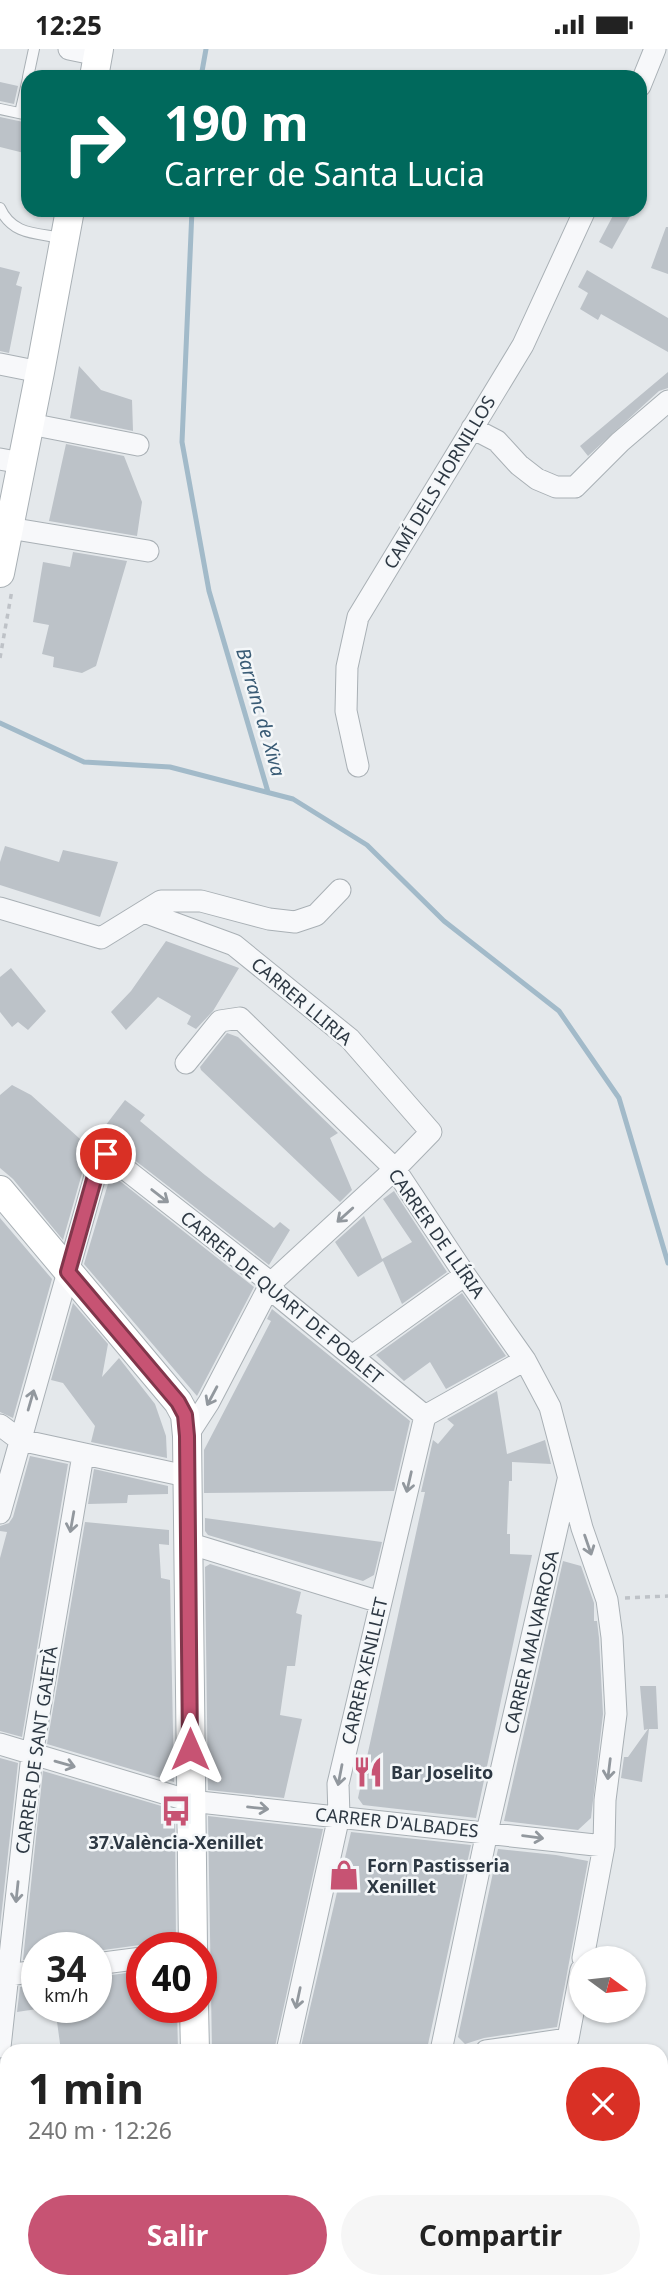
<!DOCTYPE html>
<html lang="es">
<head>
<meta charset="utf-8">
<style>
  body { margin:0; font-family:"Noto Sans",sans-serif; background:#f6f6f6; color:#222; height:100vh; display:flex; flex-direction:column; font-size:26px; white-space:nowrap }
  * { box-sizing:border-box; margin:0 }
  p { font-size:23px; color:#767676 }
  .icon { flex:none; width:38px; height:38px; fill:none; stroke:currentColor; stroke-width:2; stroke-linecap:round; stroke-linejoin:round }
  .map { position:relative; flex:1; overflow:hidden }
  .sheet { position:absolute; left:0px; top:1995px; width:668px; height:245px; display:flex; flex-direction:column; background:#fff; border-radius:21px 21px 0 0; box-shadow:0 2px 5px #0004 }
  .sheet>* { flex:none }
  .top-card { position:absolute; left:21px; top:21px; width:626px; height:147px; border-radius:21px; box-shadow:0 2px 5px #0004; background:#00695c; color:#fff; overflow:hidden }
  .needle { width:46px; rotate:105deg }
  .fabs { position:absolute; left:569px; top:1897px; display:grid; gap:14px }
  .fabs a { display:grid; place-items:center; width:77px; height:77px; border-radius:50%; background:#fff; box-shadow:0 2px 5px #0004; font-size:35px }
  .speed { position:absolute; left:21px; top:1883px; display:flex; gap:14px; font-size:35px; font-weight:700; text-align:center }
  .speed>* { display:grid; place-content:center; width:91px; height:91px; border-radius:50%; background:#fff; box-shadow:0 2px 5px #0004; line-height:1 }
  .speed small { font-size:18px; font-weight:400 }
  .speed .limit { border:10px solid #d22; background:#fff; color:#111 }
  .pin { position:absolute; display:grid; place-items:center; width:60px; height:60px; color:#fff; margin:-30px; border:4px solid #fff; border-radius:50%; box-shadow:0 2px 7px #0007 }
  .me { position:absolute; width:77px; margin:-38px; rotate:0deg; stroke-linejoin:round; filter:drop-shadow(0 0 5px #0008) }
  .turn { display:flex; align-items:center; gap:24px; height:147px; padding:0 28px; font-size:32px }
  .turn .icon { width:91px; height:91px; stroke-width:2.5 }
  .turn b { display:block; font-size:49px; line-height:60px }
  .round { display:grid; place-items:center; flex:none; width:74px; height:74px; border-radius:37px; background:#f6f6f6 }
  .head { display:flex; align-items:center; justify-content:space-between; height:119px; padding:0 28px }
  h1 { font-size:42px; font-weight:700; line-height:52px }
  .button { display:flex; gap:14px; margin-top:auto; padding:14px 28px }
  .button a { flex:1; height:80px; border-radius:42px; background:#c75373; color:#fff; font-size:28px; font-weight:700; line-height:80px; text-align:center }
  .button a+a { background:#f6f6f6; color:#222 }
  .status { display:flex; justify-content:space-between; align-items:center; height:49px; padding:0 35px; background:#fff; direction:ltr }
  .status svg { height:19px; fill:currentColor }
  .map>svg:first-child { display:block }
  .lines { fill:none; stroke-linecap:round; stroke-linejoin:round }
  .stream { stroke:#a2bac9; stroke-width:5 }
  .building { fill:#bcc2c8 }
  .lane-casing { stroke:#a9b0b5; stroke-width:12 }
  .street-casing { stroke:#a9b0b5; stroke-width:23 }
  .secondary-casing { stroke:#a9b0b5; stroke-width:30 }
  .path { stroke:#bec2c7; stroke-width:3.5; stroke-dasharray:5 5; stroke-linecap:butt }
  .lane { stroke:#f7f8fa; stroke-width:10 }
  .street { stroke:#f7f8fa; stroke-width:21 }
  .secondary { stroke:#fff; stroke-width:28 }
  .oneway { stroke:#92989e }
  .route-casing { stroke:#81364b; stroke-width:18 }
  .route { stroke:#c75373; stroke-width:12 }
  .labels { text-anchor:middle; dominant-baseline:central; stroke-width:5; stroke-linejoin:round; paint-order:stroke }
  .street-label { font-size:18px; fill:#2d3843; stroke:#f4f7f9 }
  .poi-label { font-size:18px; font-weight:bold; fill:#2d3843; stroke:#f4f7f9; text-anchor:start }
  .water-label { font-size:19px; font-style:italic; fill:#395b75; stroke:#f4f7f9 }
</style>
</head>
<body>
<div class="status"><b>12:25</b><svg viewBox="0 0 49 12"><path d="M0 12V9h3v3zM5 12V6h3v6zM10 12V3h3v9zM15 12V0h3v12zM26 1h20v11H26zM47 4h2v5h-2z"/></svg></div>
<div class="map">
<svg width="668" height="2240" viewBox="0 0 668 2240">
  <rect width="100%" height="100%" fill="#e4e8eb"/>
  <g class="lines">
    <path class="stream" d="M201,28L206,0
      M192,161L182,393L209,542L268,743
      M0,674L84,713L170,718L293,750L367,796L444,872L559,962L619,1049L668,1214"/>
  </g>
  <path class="building" d="M0,33L18,37L14,55L0,52Z
    M0,68L28,74V105L0,98Z
    M616,161H621L630,168L612,200L599,193Z
    M666,178H668V225L651,219Z
    M0,218L20,223L16,236L22,238L9,304L0,302Z
    M587,221L668,269V303L601,265L598,271L580,260L588,244L578,238Z
    M79,317L101,341L132,351L133,382L70,369Z
    M668,323V339L659,342L588,407L580,397Z
    M66,395L124,407L142,453L137,487L49,472Z
    M73,503L127,512L96,617L82,624L53,618L54,608L42,605L49,576L33,573L43,513L70,518Z
    M5,797L59,813L63,801L118,813L100,868L0,836V813Z
    M166,892L239,919L213,962L196,980L187,975L191,967L158,948L126,981L111,963L131,942Z
    M11,919L46,962L28,981L18,973L12,978L0,963V928Z
    M227,984L238,988L338,1084L330,1089L352,1141L340,1153L201,1021L200,1018Z
    M12,1036L31,1046L89,1098L125,1051L145,1066L140,1072L205,1126L274,1179L280,1173L290,1181L269,1216L114,1095L108,1092L100,1093L95,1098L83,1121L63,1191L13,1130L0,1119V1046Z
    M111,1125L254,1238L197,1347L84,1215Z
    M394,1142L447,1223L402,1255L383,1212L358,1228L335,1193L364,1167L382,1210L412,1193L383,1150Z
    M0,1169L52,1230L13,1369L0,1363Z
    M462,1244L506,1307L446,1340L430,1313L404,1332L376,1306Z
    M73,1254L108,1295L102,1328L119,1309L155,1355L166,1387L167,1409L91,1393L95,1377L63,1334L51,1331Z
    M272,1260L410,1372L394,1442L204,1444V1401L271,1272L267,1270Z
    M497,1342L507,1405L545,1391L551,1415L512,1413V1432H509L507,1485H510V1505L532,1506L476,1769L363,1756L358,1749L425,1443H421L433,1391L438,1395L454,1376L447,1370Z
    M30,1407L68,1415L22,1688L0,1682V1509L7,1483L0,1482V1477L9,1474L13,1468Z
    M94,1420L168,1437V1445L128,1446L127,1454L88,1455Z
    M205,1469L277,1479L382,1493L374,1526L363,1532L208,1486L205,1482Z
    M85,1473L169,1481V1496L159,1495L161,1529L170,1531L174,1733L47,1695Z
    M563,1512L581,1517L594,1554V1572H597L599,1589L603,1665L591,1769L578,1781L504,1772Z
    M210,1515L301,1543L296,1564L302,1566L295,1617H287L280,1666L302,1670L284,1749L208,1741L205,1518Z
    M640,1637H656L658,1680H649L642,1733L621,1729L624,1708H628L648,1680L644,1681Z
    M0,1709L18,1714L0,1878Z
    M43,1722L175,1761L176,1896L150,1899L140,1896L96,1902V1899H37V1909L23,1911Z
    M208,1767L323,1780L274,2002H212Z
    M351,1783L471,1796L427,2000L412,2002H300Z
    M498,1800L556,1806L588,1812L557,1978L484,1989L465,1995L458,1988Z
    M142,1922V1958H177L178,2002H61L55,1958H96V1928Z
    M37,1935V1960L17,1963L20,1938Z"/>
  <g class="lines">
    <g class="lane-casing">
      <path id="lane" d="M28,28L34,0
        M0,60L28,66
        M20,64L28,29
        M0,159C12,186 36,184 62,189"/>
    </g>
    <g class="street-casing">
      <path id="street" d="M69,0L98,6
        M640,37L655,0
        M0,315L40,323
        M30,375L138,396
        M472,379L497,392L519,416L537,430L556,438H575L620,393L668,352
        M0,410L22,414
        M9,479L148,502
        M358,717L346,662L347,618L358,568L523,296L585,161
        M0,859L101,889L161,852H201L269,870L295,873L316,866L340,841
        M144,863L234,896L350,990L431,1083L395,1120L271,1234L209,1353L187,1387
        M186,1014L220,972L240,969L395,1120L465,1226L525,1311L550,1358L582,1479L607,1551L612,1588L616,1665L605,1751L604,1797L583,1909
        M352,1307L465,1226
        M425,1367L525,1311
        M0,1376L20,1391L186,1427
        M0,1464L95,1127L106,1105L271,1234L276,1245L425,1367
        M188,1494L380,1553
        M0,1695L190,1752L604,1797
        M96,1915L142,1909
        M8,1926L37,1922
        M568,1990L581,1921
        M0,1998L32,1706L83,1406
        M287,2002L339,1767L338,1735L425,1367
        M441,2002L487,1783L568,1431
        M486,2002L568,1990
        M0,2127L7,2125
        M0,2219L7,2218
        M590,2233V2240
        M398,2240L400,2233
        M534,2240L563,2233"/>
    </g>
    <g class="secondary-casing">
      <path id="secondary" d="M94,28L99,0
        M0,524L40,323L70,161
        M0,1141L178,1353L185,1366L187,1387L193,1899
        M194,1958L195,2002
        M200,2233V2240"/>
    </g>
    <path class="path" d="M0,609L12,541
      M625,1549L668,1547"/>
    <use href="#lane" class="lane"/>
    <use href="#street" class="street"/>
    <use href="#secondary" class="secondary"/>
  </g>
  <defs><path id="oneway-shaft" d="M-6 0H5M1.5-3L5.5 0L1.5 3" fill="none" stroke-width="1.6" stroke-linecap="round" stroke-linejoin="round" transform="scale(1.75)"/></defs>
  <g class="oneway">
    <use href="#oneway-shaft" transform="translate(160 1147) rotate(38)"/>
    <use href="#oneway-shaft" transform="translate(345 1166) rotate(138)"/>
    <use href="#oneway-shaft" transform="translate(212 1347) rotate(118)"/>
    <use href="#oneway-shaft" transform="translate(31 1351) rotate(-74)"/>
    <use href="#oneway-shaft" transform="translate(409 1433) rotate(103)"/>
    <use href="#oneway-shaft" transform="translate(72 1473) rotate(100)"/>
    <use href="#oneway-shaft" transform="translate(588 1496) rotate(71)"/>
    <use href="#oneway-shaft" transform="translate(65 1715) rotate(16)"/>
    <use href="#oneway-shaft" transform="translate(609 1720) rotate(97)"/>
    <use href="#oneway-shaft" transform="translate(340 1726) rotate(101)"/>
    <use href="#oneway-shaft" transform="translate(258 1759) rotate(6)"/>
    <use href="#oneway-shaft" transform="translate(533 1788) rotate(7)"/>
    <use href="#oneway-shaft" transform="translate(17 1843) rotate(96)"/>
    <use href="#oneway-shaft" transform="translate(298 1949) rotate(102)"/>
  </g>
  <g class="lines">
    <g class="route-casing">
      <path id="route" d="M106,1105L95,1127L68,1223L178,1353L185,1366L187,1387L190,1700"/>
    </g>
    <use href="#route" class="route"/>
  </g>
  <defs>
    <g id="restaurant-bare" transform="scale(2.415)"><path d="M-5-6h1v4h1v-4h1v4h1v-4h1v5L-1.5 .5V6h-2V.5L-5-1ZM5-6V6H3V1.5H1.5Q1.5-4 5-6Z" fill="#c75373" stroke="#f4f7f9" stroke-width="2.5" paint-order="stroke"/></g>
    <g id="bus-bare" transform="scale(2.415)"><path d="M-5-6H5V4H4V6H2V4H-2V6H-4V4H-5ZM-3.5-4V0h7V-4ZM-3.5 1.2v1.5H-2V1.2ZM2 1.2v1.5H3.5V1.2Z" fill="#c75373" stroke="#f4f7f9" stroke-width="2.5" paint-order="stroke"/></g>
    <g id="shop-bare" transform="scale(2.415)"><path d="M-5-2.5h2.3a2.7 3.5 0 0 1 5.4 0H5L5.5 6h-11ZM-1.5-2.5h3a1.5 2.3 0 0 0-3 0Z" fill="#c75373" stroke="#f4f7f9" stroke-width="2.5" paint-order="stroke"/></g>
  </defs>
  <g fill-rule="evenodd">
    <use href="#restaurant-bare" x="368" y="1723"/>
    <use href="#bus-bare" x="176" y="1762"/>
    <use href="#shop-bare" x="344" y="1826"/>
  </g>
  <g class="labels">
    <g class="street-label">
      <text transform="translate(439 433) rotate(-59)">CAMÍ DELS HORNILLOS</text>
      <text transform="translate(302 952) rotate(40)">CARRER LLIRIA</text>
      <text transform="translate(437 1184) rotate(55)">CARRER DE LLÍRIA</text>
      <text transform="translate(282 1248) rotate(40)">CARRER DE QUART DE POBLET</text>
      <text transform="translate(531 1593) rotate(-77)">CARRER MALVARROSA</text>
      <text transform="translate(364 1622) rotate(-77)">CARRER XENILLET</text>
      <text transform="translate(36 1701) rotate(-82)">CARRER DE SANT GAIETÀ</text>
      <text transform="translate(397 1773) rotate(6)">CARRER D'ALBADES</text>
    </g>
    <g class="poi-label">
      <text x="391" y="1723">Bar Joselito</text>
      <text x="176" y="1793" text-anchor="middle">37.València-Xenillet</text>
      <text x="367" y="1816">Forn Pastisseria<tspan x="367" dy="21">Xenillet</tspan></text>
    </g>
    <g class="water-label">
      <text transform="translate(261 663) rotate(74)">Barranc de Xiva</text>
    </g>
  </g>
</svg>
<div class="fabs">
<a><svg class="needle" viewBox="-14 -14 28 28"><path d="M0-13l5 13h-10z" fill="#e53935"/><path d="M0 13l5-13h-10z" fill="#767676"/></svg></a>
</div>
<div class="speed"><div>34<small>km/h</small></div><div class="limit">40</div></div>
<div class="pin" style="left:106px;top:1105px;background:#d93025"><svg class="icon" aria-label="arrive" viewBox="0 0 24 24"><path d="M6 21V4h12l-3 4 3 4H6"/></svg></div>
<svg class="me" style="left:190px;top:1700px" viewBox="-20 -20 40 40"><path d="M0-17L14 15 0 8-14 15z" fill="#c75373" stroke="#fff" stroke-width="4"/></svg>
<div class="top-card">
<div class="turn"><svg class="icon" aria-label="right" viewBox="0 0 24 24"><path d="M7 20v-9h11M14 6l5 5-5 5"/></svg><div><b>190 m</b>Carrer de Santa Lucia</div></div>
</div>
<section class="sheet">
<div class="head"><div><h1>1 min</h1><p>240 m · 12:26</p></div><a class="round" style="background:#d93025;color:#fff"><svg class="icon" aria-label="close" viewBox="0 0 24 24"><path d="M6 6l12 12M18 6L6 18"/></svg></a></div>
<div class="button"><a>Salir</a><a>Compartir</a></div>
</section>
</div>
</body>
</html>
